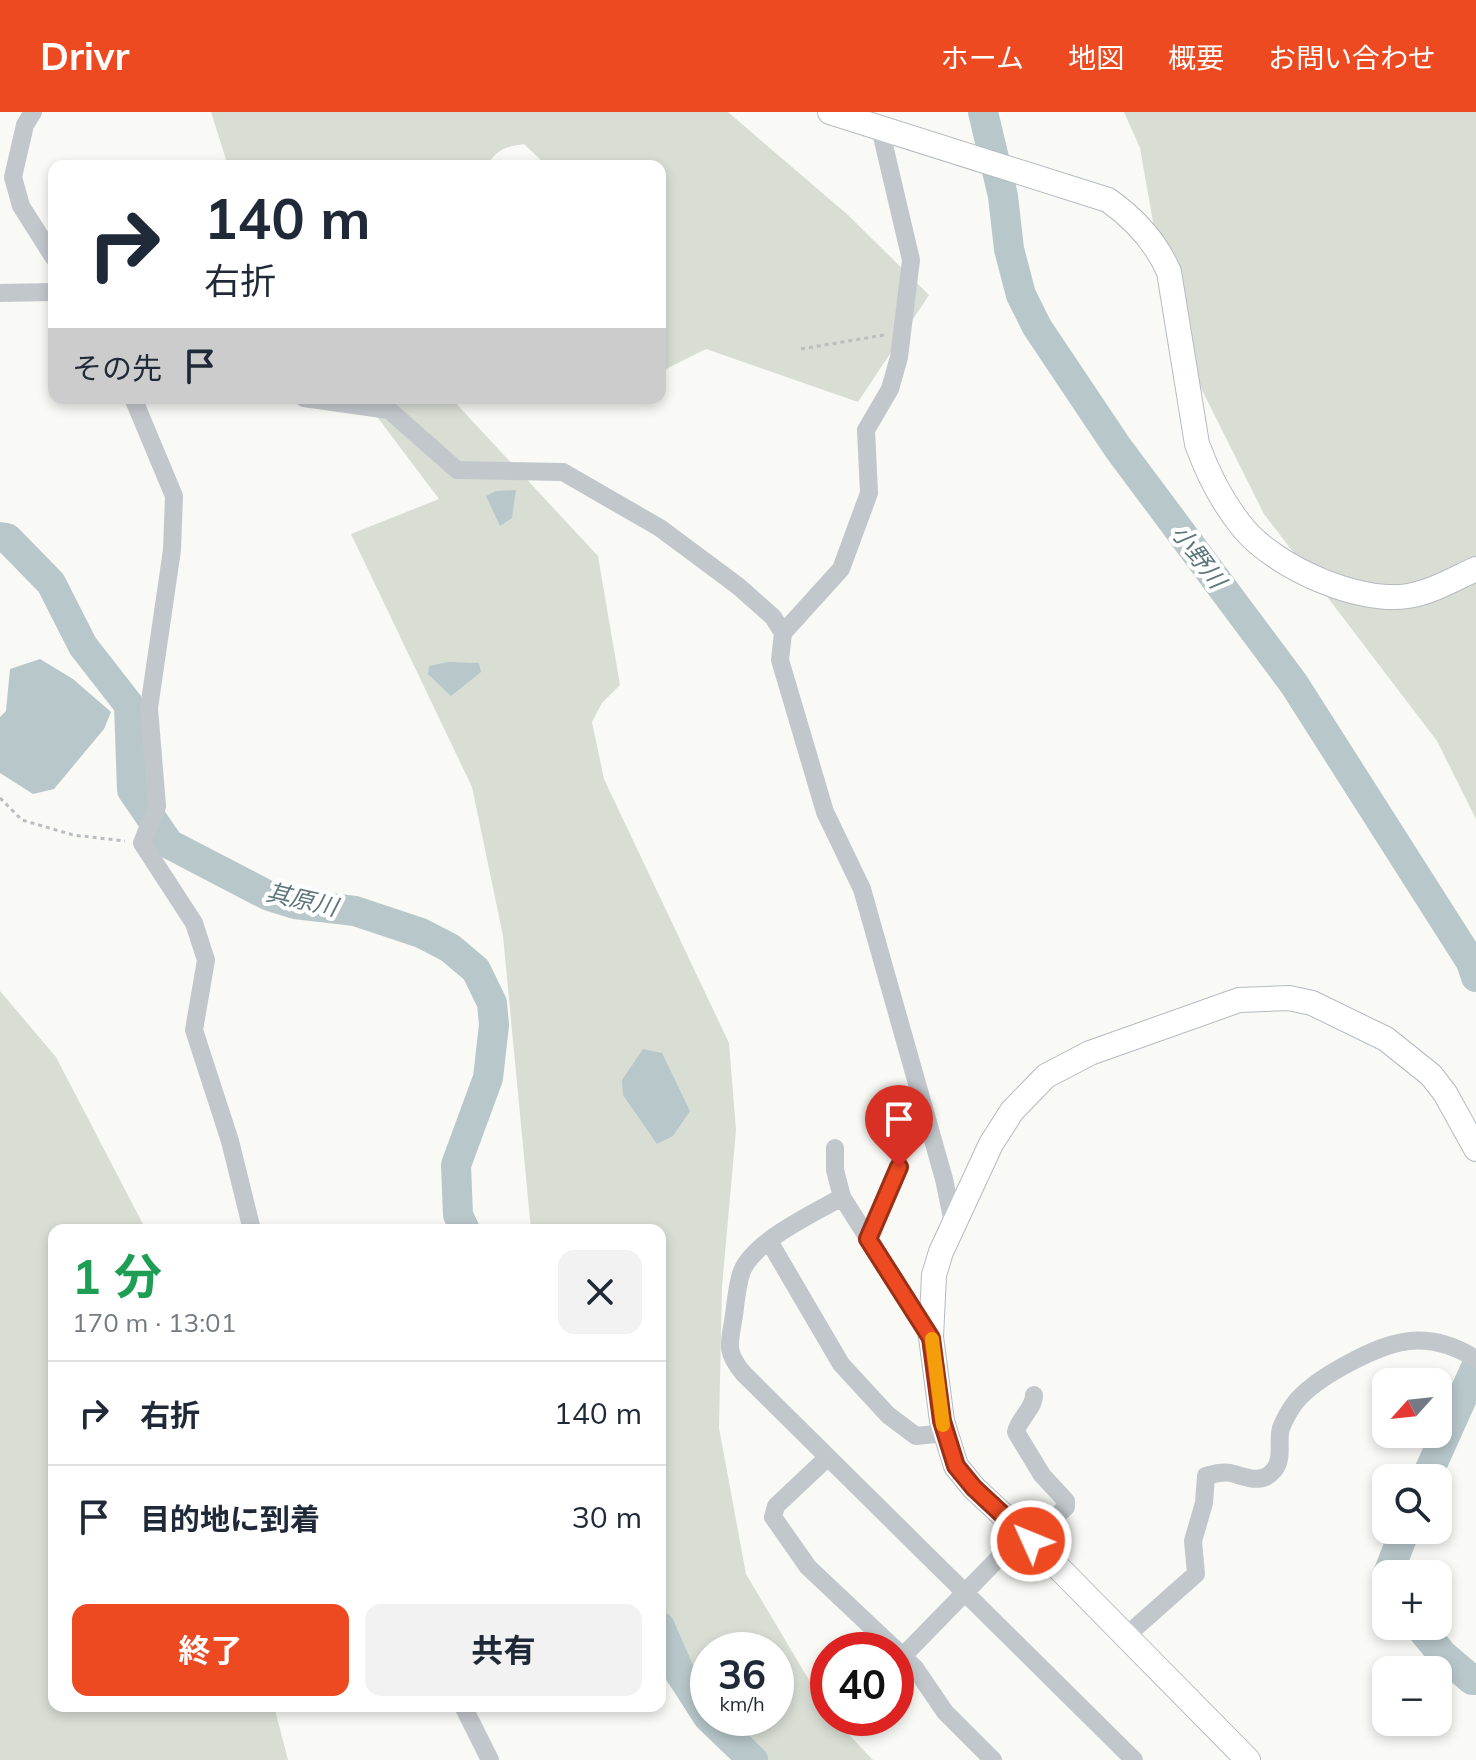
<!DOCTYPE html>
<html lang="ja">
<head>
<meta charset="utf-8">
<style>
  body { margin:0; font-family:Mulish,"Noto Sans JP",sans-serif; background:#f2f2f3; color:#1f2937; height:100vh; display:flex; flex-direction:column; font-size:30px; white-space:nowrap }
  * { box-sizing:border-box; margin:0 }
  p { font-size:26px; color:#747a83 }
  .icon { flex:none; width:44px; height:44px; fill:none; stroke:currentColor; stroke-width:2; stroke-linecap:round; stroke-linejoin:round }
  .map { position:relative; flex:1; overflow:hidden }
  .panel { position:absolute; left:48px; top:1112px; width:618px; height:488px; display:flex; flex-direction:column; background:#fff; border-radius:16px; box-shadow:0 4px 12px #0003 }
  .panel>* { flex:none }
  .top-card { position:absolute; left:48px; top:48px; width:618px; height:244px; border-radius:16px; box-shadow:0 4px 12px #0003; background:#fff; color:#1f2937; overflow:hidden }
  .needle { width:52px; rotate:243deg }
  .fabs { position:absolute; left:1372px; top:1256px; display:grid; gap:16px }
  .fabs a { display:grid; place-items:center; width:80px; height:80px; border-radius:16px; background:#fff; box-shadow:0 4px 12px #0003; font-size:40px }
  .speed { position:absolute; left:690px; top:1520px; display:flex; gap:16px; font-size:40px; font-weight:700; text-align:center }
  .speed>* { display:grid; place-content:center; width:104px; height:104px; border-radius:50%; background:#fff; box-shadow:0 4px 12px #0003; line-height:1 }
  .speed small { font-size:20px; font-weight:400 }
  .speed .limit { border:12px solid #d22; background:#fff; color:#111 }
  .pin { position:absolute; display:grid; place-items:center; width:68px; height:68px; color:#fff; margin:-82px -34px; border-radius:50% 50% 50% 0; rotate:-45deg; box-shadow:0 0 8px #0007 }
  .pin .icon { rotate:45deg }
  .me { position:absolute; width:88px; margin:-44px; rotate:314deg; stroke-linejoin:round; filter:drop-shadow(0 0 6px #0008) }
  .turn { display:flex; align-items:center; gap:28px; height:168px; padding:0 24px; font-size:36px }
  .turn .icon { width:104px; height:104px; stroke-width:2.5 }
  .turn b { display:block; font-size:56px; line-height:68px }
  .then { display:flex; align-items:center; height:76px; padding:0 24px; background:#0003; gap:16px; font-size:30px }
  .round { display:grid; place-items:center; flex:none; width:84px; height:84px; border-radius:16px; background:#f2f2f3 }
  .overview { display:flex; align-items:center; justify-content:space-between; height:136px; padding:0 24px }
  h1 { font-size:48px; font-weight:700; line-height:60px; color:#1e9e55 }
  .button { display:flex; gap:16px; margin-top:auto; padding:16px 24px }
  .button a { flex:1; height:92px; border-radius:16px; background:#ed4a22; color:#fff; font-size:32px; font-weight:700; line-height:92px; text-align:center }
  .button a+a { background:#f2f2f3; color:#1f2937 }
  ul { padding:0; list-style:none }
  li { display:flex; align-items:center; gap:24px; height:104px; padding:0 24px; border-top:2px solid #e0e1e3 }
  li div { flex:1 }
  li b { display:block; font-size:30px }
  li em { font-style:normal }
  header { display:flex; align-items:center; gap:48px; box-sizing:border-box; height:112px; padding:0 40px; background:#ed4a22; color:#fff }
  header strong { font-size:38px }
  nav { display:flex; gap:44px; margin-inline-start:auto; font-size:28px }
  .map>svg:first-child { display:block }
  .green { fill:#d9ded5; fill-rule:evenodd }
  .water { fill:#b8c7ca }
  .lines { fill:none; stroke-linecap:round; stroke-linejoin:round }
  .river { stroke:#b8c7ca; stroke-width:30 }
  .secondary-casing { stroke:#b4bbc0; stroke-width:26 }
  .path { stroke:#babec1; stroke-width:3; stroke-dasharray:4 4; stroke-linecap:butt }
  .street { stroke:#c2c7cb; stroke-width:18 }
  .secondary { stroke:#fff; stroke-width:24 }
  .route-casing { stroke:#9a3016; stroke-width:20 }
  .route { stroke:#ed4a22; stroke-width:14 }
  .slow { stroke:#f59e0b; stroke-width:14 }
  .labels { text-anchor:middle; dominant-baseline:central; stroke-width:8; stroke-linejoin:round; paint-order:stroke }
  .water-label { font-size:24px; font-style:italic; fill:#5d767d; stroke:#fff }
</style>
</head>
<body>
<header>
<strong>Drivr</strong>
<nav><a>ホーム</a><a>地図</a><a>概要</a><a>お問い合わせ</a></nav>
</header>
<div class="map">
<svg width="1476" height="1648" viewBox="0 0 1476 1648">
  <rect width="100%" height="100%" fill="#f9f9f6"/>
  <path class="green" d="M211,0H728L848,103L929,183L858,290L706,237L660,260V54H547L524,32C505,35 497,37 487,54H228Z
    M1124,0H1476V707L1437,629L1264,402L1172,218L1140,36Z
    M363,286H451L598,444L620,573L602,591L592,610L604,667L729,931L736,1018L722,1175L719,1316L746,1462L828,1600V1606H833L873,1648H740L712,1626L660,1561V1118H531L503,824L472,675L351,422L439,387ZM708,1538H776V1606H708Z
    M0,879L56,945L146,1118H54V1594H274L288,1648H0Z"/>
  <path class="water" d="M516,378L512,406L500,414L486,384L496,379Z
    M40,547L73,567L111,600L104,617L54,677L33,682L0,661V605L6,599L10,557Z
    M448,550L479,551L481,560L451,584L428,562L429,554Z
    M643,937L662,941L690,999L673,1024L657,1032L623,983L622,968Z"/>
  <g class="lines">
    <path class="river" d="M983,0L1003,84L1009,137L1021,183L1037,215L1118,336L1294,572L1471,850L1476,865
      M0,425L7,426L51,471L83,534L129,593L132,678L169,732L269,784L295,792L355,799L421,821L450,836L476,858L492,891L494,913L488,966L456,1053L458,1103L465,1118
      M1426,1366L1476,1255
      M1388,1462L1405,1418
      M1419,1514L1442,1542L1472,1568H1476
      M660,1515L681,1563L708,1605
      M709,1606L753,1648"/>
    <g class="secondary-casing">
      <path id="secondary" d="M830,0L1108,88C1135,107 1156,130 1169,160L1197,332C1208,362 1223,392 1244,417C1276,455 1358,492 1408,484C1432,480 1454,467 1476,457
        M1248,1648L1048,1445L974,1376L956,1354L942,1309L931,1225L934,1163L941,1140L991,1032L1012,999L1046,964L1090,941L1239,888L1289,886L1312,891L1386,927L1431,963L1445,981L1476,1037"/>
    </g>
    <path class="path" d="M801,237L884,223
      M0,686L22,708L73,723L125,729"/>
    <path class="street" d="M33,0L25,13L13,65L21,94L54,146
      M880,16L911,148L899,245L890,277L866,318L869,381L841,457L783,521L780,548L825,700L862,777L944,1067L953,1111
      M0,181L54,180
      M133,286L174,384L172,438L149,596L157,694L142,731L194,811L206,848L194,918L230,1029L252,1118
      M304,286L389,298L457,358L563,360L660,416L738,474L773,505L783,521
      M835,1036V1058L842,1085
      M868,1127L899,1055
      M769,1129L841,1252L888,1303L916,1324L945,1321
      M931,1226L842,1085C813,1102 755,1128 742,1159C737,1172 736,1189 734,1203C730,1231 724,1238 743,1261L1134,1648
      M828,1345L776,1394L773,1405L808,1455L896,1538
      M1031,1429L1066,1395V1389L1042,1363L1016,1320C1019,1306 1034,1297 1034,1283
      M1126,1524L1196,1462L1193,1429L1204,1391L1206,1364C1213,1362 1222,1359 1230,1361C1245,1364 1261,1374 1274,1358C1284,1346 1277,1329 1281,1316C1284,1309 1288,1301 1292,1295C1302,1280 1324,1265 1340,1256C1388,1229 1425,1215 1476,1247
      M896,1538L915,1556L945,1600L993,1648
      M903,1544L1023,1421
      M463,1594L490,1648"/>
    <use href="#secondary" class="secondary"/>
  </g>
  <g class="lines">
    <g class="route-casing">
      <path id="route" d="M899,1055L868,1127L931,1226L942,1309L956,1354L974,1376L1031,1429"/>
    </g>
    <use href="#route" class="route"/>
    <path class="slow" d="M932,1227L943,1313"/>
  </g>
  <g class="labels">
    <g class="water-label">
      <text transform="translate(1199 444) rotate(53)">小野川</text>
      <text transform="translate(302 787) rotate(13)">其原川</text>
    </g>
  </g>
</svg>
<div class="fabs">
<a><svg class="needle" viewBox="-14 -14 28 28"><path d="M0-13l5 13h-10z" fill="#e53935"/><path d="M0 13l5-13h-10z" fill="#747a83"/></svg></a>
<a><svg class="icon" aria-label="search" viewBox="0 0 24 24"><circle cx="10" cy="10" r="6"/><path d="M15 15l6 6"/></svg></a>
<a>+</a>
<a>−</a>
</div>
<div class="speed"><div>36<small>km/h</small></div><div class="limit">40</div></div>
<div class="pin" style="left:899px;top:1055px;background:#d93025"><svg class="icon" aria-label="arrive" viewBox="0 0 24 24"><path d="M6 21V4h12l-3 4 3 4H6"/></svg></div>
<svg class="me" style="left:1031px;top:1429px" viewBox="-20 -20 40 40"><circle r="17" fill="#ed4a22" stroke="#fff" stroke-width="3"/><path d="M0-11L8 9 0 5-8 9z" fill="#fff"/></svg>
<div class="top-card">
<div class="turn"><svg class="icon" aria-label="right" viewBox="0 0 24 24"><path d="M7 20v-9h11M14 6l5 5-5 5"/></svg><div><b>140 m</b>右折</div></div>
<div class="then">その先<svg class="icon" aria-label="arrive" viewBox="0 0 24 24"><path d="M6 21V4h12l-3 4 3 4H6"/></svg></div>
</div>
<section class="panel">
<div class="overview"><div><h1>1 分</h1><p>170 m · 13:01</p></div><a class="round"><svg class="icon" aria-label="close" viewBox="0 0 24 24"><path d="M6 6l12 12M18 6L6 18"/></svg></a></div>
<ul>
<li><svg class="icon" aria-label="right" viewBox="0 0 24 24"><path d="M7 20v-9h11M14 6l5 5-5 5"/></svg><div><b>右折</b></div><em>140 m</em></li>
<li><svg class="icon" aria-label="arrive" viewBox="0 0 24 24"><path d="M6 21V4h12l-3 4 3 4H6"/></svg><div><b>目的地に到着</b></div><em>30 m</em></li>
</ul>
<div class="button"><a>終了</a><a>共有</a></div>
</section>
</div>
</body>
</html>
